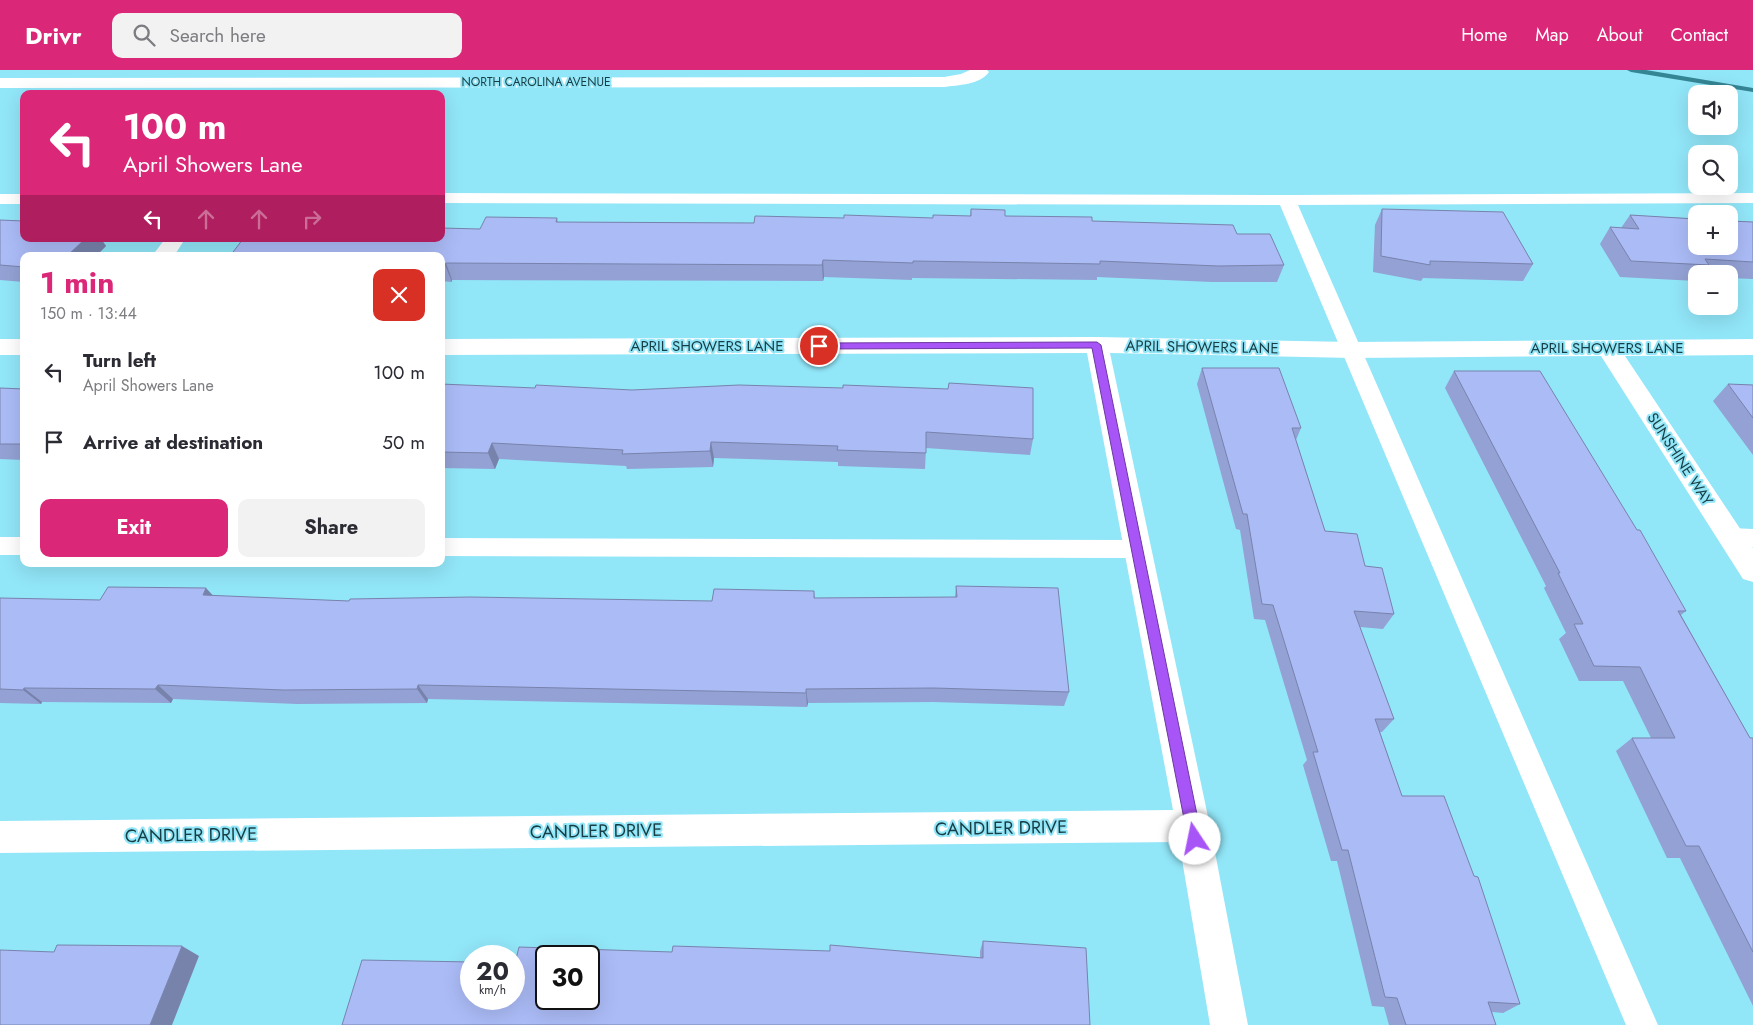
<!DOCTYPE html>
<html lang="en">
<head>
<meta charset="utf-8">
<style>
  body { margin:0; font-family:Jost,sans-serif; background:#f2f2f3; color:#2b2b33; height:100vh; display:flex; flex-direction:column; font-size:19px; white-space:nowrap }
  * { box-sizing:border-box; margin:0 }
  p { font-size:16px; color:#7c7c81 }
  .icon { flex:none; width:28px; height:28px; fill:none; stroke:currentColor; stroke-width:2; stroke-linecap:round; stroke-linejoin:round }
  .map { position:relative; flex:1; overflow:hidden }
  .details { position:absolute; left:20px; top:182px; width:425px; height:315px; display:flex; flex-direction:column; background:#fff; border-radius:10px; box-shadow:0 5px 20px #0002 }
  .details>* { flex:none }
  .hud { position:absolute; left:20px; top:20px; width:425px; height:152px; border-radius:10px; box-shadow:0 5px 20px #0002; background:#db2777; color:#fff; overflow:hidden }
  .fabs { position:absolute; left:1688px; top:15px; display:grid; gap:10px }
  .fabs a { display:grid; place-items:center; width:50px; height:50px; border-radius:10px; background:#fff; box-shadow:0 5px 20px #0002; font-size:25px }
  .speed { position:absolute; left:460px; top:875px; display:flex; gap:10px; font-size:25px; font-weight:700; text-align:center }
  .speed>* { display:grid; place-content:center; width:65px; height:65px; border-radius:50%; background:#fff; box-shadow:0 5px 20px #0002; line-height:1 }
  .speed small { font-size:12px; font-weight:400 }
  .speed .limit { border:2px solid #111; border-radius:8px; background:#fff; color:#111 }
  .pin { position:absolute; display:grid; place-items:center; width:42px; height:42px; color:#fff; margin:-21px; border:2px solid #fff; border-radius:50%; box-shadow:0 1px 5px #0007 }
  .me { position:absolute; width:55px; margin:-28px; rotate:349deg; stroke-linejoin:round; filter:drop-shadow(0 0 4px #0008) }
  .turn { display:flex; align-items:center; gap:18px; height:105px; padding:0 20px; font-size:22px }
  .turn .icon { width:65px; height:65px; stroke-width:2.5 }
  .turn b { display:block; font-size:35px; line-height:42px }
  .lanes { display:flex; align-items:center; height:48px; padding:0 20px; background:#0003; justify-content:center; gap:25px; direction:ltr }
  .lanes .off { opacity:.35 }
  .round { display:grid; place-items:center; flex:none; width:52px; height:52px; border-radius:10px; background:#f2f2f3 }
  .summary { display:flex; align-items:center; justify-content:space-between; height:85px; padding:0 20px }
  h1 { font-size:30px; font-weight:700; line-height:38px; color:#db2777 }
  .primary-button { display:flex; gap:10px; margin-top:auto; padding:10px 20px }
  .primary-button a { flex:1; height:58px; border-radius:10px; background:#db2777; color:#fff; font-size:20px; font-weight:700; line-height:58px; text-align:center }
  .primary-button a+a { background:#f2f2f3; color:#2b2b33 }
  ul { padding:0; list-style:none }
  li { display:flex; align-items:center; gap:15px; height:70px; padding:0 20px }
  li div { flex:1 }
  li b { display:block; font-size:19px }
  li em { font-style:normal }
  header { display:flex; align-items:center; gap:30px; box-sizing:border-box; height:70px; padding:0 25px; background:#db2777; color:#fff }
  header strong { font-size:24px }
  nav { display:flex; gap:28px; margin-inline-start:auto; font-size:18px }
  .search { width:350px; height:45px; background:#f2f2f3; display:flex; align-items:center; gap:12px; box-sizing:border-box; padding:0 18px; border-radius:10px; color:#7c7c81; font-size:19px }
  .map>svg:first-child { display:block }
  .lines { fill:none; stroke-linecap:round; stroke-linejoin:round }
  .stream { fill:#358695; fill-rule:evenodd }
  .lane { fill:#fff; fill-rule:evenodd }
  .street { fill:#fff; fill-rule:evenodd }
  .wall { fill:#93a1d4 }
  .shaded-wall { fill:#7883ac }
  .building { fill:#abbbf6; stroke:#7883ac; fill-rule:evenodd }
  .route { fill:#a855f7; stroke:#6d37a1 }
  .labels { text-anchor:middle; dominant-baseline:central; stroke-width:4; stroke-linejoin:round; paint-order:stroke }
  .far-street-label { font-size:12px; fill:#193d44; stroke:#91e6f8 }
  .street-label { font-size:15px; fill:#193d44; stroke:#91e6f8 }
  .near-street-label { font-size:18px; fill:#193d44; stroke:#91e6f8 }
</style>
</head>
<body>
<header>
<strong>Drivr</strong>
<div class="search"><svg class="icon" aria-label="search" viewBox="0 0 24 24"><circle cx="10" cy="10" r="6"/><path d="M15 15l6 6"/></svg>Search here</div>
<nav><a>Home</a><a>Map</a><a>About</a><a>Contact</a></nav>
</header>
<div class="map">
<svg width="1753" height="955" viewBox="0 0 1753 955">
  <rect width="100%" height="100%" fill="#91e6f8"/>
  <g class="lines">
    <path class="stream" d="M1627,0H1646L1753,18V22L1631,2Z"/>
    <path class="lane" d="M441,123L1287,125L1753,123V133L1298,135L1658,955H1626L1280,135L441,133Z
      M0,124H24V134H0Z
      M1731,458L1753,459V477L1731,476L1723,474L1719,467L1723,460Z
      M0,467H24V485H0Z
      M441,468L1137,470L1145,472L1149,479L1145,486L1137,488L441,486Z"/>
    <path class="street" d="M970,0H987L989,2C980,15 958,15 944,17L0,18V8L944,7L961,4Z
      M165,169H185L174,186H152Z
      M1097,267L1352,272L1753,269V285L1625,286L1753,478V512L1743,509L1601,286L1352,288L1110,283L1210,756L1248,955H1210L1179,772L0,783V751L1173,740L1087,283L441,285V269Z
      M0,269H24V285H0Z"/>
  </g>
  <path class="wall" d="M971,139L1005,146L1092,151L1237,164L1284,195L1277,212H1212L1097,207V210L912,208V210L824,207L823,211L452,210V212L441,211V186L480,159L557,148L558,152L754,153L933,148L970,146Z
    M1382,139L1533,194L1523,211L1423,208L1421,211L1373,202L1375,155Z
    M1630,145L1753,152V209L1729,208V204H1696V211L1620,207L1600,174L1610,157L1621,158Z
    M0,150L23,151L24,169H101L106,176L96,186H24V212L0,210Z
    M1202,298L1301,358L1296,370L1325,461L1365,496L1394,544L1383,559L1360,557L1394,649L1382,662H1380L1402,726L1520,934L1503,943L1492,942L1496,955H1389L1384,937L1372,936L1337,791H1331L1303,695L1307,690L1265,550L1254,549L1240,460L1236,459L1197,314Z
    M1454,301L1686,541L1681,545L1750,668H1753V936L1680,788H1667L1616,681L1632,668H1651L1623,611H1579L1559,569L1566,563L1544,518L1546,516L1445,318Z
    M441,314L1033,369L1030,385L926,378L925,399L838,396V392L714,388L713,397L627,399L626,396L499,389L495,399L441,398Z
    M1728,314L1753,315V385L1713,331Z
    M0,318L24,319V390L0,389Z
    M956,516L1069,622L1064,636L933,632L808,633L807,637L428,629L427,633L297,634L173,629L171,633L42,632L41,634L0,633V528L100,530L213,526L349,531H712L814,521L815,528L955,527Z
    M983,871L1090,955L471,929L672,882L980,888V881Z"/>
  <path class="shaded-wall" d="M85,169H101L106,176L96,186H67Z
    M823,190L824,207L823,211L822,195Z
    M446,193L452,210V212L445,195Z
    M711,372L714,388L713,397L710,381Z
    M492,373L499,389L495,399L488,383Z
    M206,518L220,533L203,525Z
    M158,615L173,629L171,633L155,619Z
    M418,615L428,629L427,633L417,619Z
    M24,618L42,632L41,634L23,620Z
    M806,619L808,633L807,637L806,623Z
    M182,876L199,886L172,955H150Z"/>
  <path class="building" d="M971,139L1005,140V146L1092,147V151L1233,155L1237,164H1270L1284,195L1218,196L1100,191V194L913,191V193L823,190L822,195L446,193L445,195H441V186H230L243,169H441V158L480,159L486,147L557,148L556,152L754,153L755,146L844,148V145L933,148V145L971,146Z
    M1382,139L1503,142L1533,194L1430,191V195L1381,186Z
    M1630,145L1696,149V176H1729V151L1753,152V192L1705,189L1709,195L1631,191L1610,157L1639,159Z
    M0,150L23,151L21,153H24V169H85L67,186H24V197L0,195Z
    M1202,298H1279L1301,358H1292L1325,461L1357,464L1365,496L1382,498L1394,544L1354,541L1394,649H1375L1402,726H1444L1474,806L1478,807L1520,934L1488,932L1496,955H1406L1397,928L1385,927L1348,780H1342L1313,682H1318L1273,535L1262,534L1247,444H1243Z
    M1454,301H1540L1637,460H1640L1686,541H1678L1750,668H1753V882L1699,776H1686L1632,668H1675L1640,597L1594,596L1574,554H1583L1558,503H1560Z
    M949,313L1033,318V369L926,362V383L837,380L838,376L711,372L710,381L622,384L623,380L492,373L488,383L441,382V314L535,318L536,315L632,320L739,315L843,318V315L948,319Z
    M1728,314L1753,315V348Z
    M0,318L24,319V374H0Z
    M956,516L1058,518L1069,622L934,618L806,619V623L418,615L417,619L284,620L158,615L155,619L24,618L23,620L0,619V528L100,530L108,517L206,518L203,525L349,531L350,529L470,527L712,531L714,519L814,521V528L957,527Z
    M983,871L1086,878L1090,955H342L362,890L471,892V929H514V893H515L519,877L672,882L673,876L830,881V875L983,888ZM546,886H589V929H546Z
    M57,875L182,876L150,955H0V880L54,882Z"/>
  <path class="route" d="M1097,272L1101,275L1202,769L1200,774L1195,776L1190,774L1188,769L1092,278L819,279L814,276L819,273Z"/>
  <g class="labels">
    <g class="far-street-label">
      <text x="536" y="12">NORTH CAROLINA AVENUE</text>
    </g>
    <g class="street-label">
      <text x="707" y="276">APRIL SHOWERS LANE</text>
      <text transform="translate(1202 277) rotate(1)">APRIL SHOWERS LANE</text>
      <text x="1607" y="278">APRIL SHOWERS LANE</text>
      <text transform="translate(1680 389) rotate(57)">SUNSHINE WAY</text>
    </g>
    <g class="near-street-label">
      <text transform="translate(1001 758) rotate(-1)">CANDLER DRIVE</text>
      <text transform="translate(596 761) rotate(-1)">CANDLER DRIVE</text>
      <text transform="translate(191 765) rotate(-1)">CANDLER DRIVE</text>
    </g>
  </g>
</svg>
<div class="fabs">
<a><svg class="icon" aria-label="sound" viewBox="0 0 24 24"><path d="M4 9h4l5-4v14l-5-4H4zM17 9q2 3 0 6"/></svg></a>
<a><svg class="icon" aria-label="search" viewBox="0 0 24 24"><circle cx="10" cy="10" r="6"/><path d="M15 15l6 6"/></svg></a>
<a>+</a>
<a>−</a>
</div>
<div class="speed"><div>20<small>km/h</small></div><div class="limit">30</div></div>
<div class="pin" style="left:819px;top:276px;background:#d93025"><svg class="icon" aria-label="arrive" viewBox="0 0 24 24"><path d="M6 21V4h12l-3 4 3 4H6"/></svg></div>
<svg class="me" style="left:1195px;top:769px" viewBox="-20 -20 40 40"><circle r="19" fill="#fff"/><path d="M0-13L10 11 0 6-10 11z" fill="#a855f7"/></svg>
<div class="hud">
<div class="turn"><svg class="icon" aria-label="left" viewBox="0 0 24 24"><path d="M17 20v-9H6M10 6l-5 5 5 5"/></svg><div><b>100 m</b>April Showers Lane</div></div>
<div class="lanes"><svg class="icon" aria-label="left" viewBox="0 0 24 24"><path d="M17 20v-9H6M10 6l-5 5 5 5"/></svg><svg class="icon off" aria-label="ahead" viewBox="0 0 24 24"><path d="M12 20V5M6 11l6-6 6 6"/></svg><svg class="icon off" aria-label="ahead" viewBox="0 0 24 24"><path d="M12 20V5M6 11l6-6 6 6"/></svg><svg class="icon off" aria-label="right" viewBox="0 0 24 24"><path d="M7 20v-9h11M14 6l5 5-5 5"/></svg></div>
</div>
<section class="details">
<div class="summary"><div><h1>1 min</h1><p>150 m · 13:44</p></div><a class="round" style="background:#d93025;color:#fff"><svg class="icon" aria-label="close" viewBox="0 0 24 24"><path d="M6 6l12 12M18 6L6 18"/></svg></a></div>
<ul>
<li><svg class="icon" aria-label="left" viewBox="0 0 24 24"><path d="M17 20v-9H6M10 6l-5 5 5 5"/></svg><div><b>Turn left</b><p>April Showers Lane</p></div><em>100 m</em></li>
<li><svg class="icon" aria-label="arrive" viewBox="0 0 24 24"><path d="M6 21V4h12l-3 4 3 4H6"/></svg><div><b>Arrive at destination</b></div><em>50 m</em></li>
</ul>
<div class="primary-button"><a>Exit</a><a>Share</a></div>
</section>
</div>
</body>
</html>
